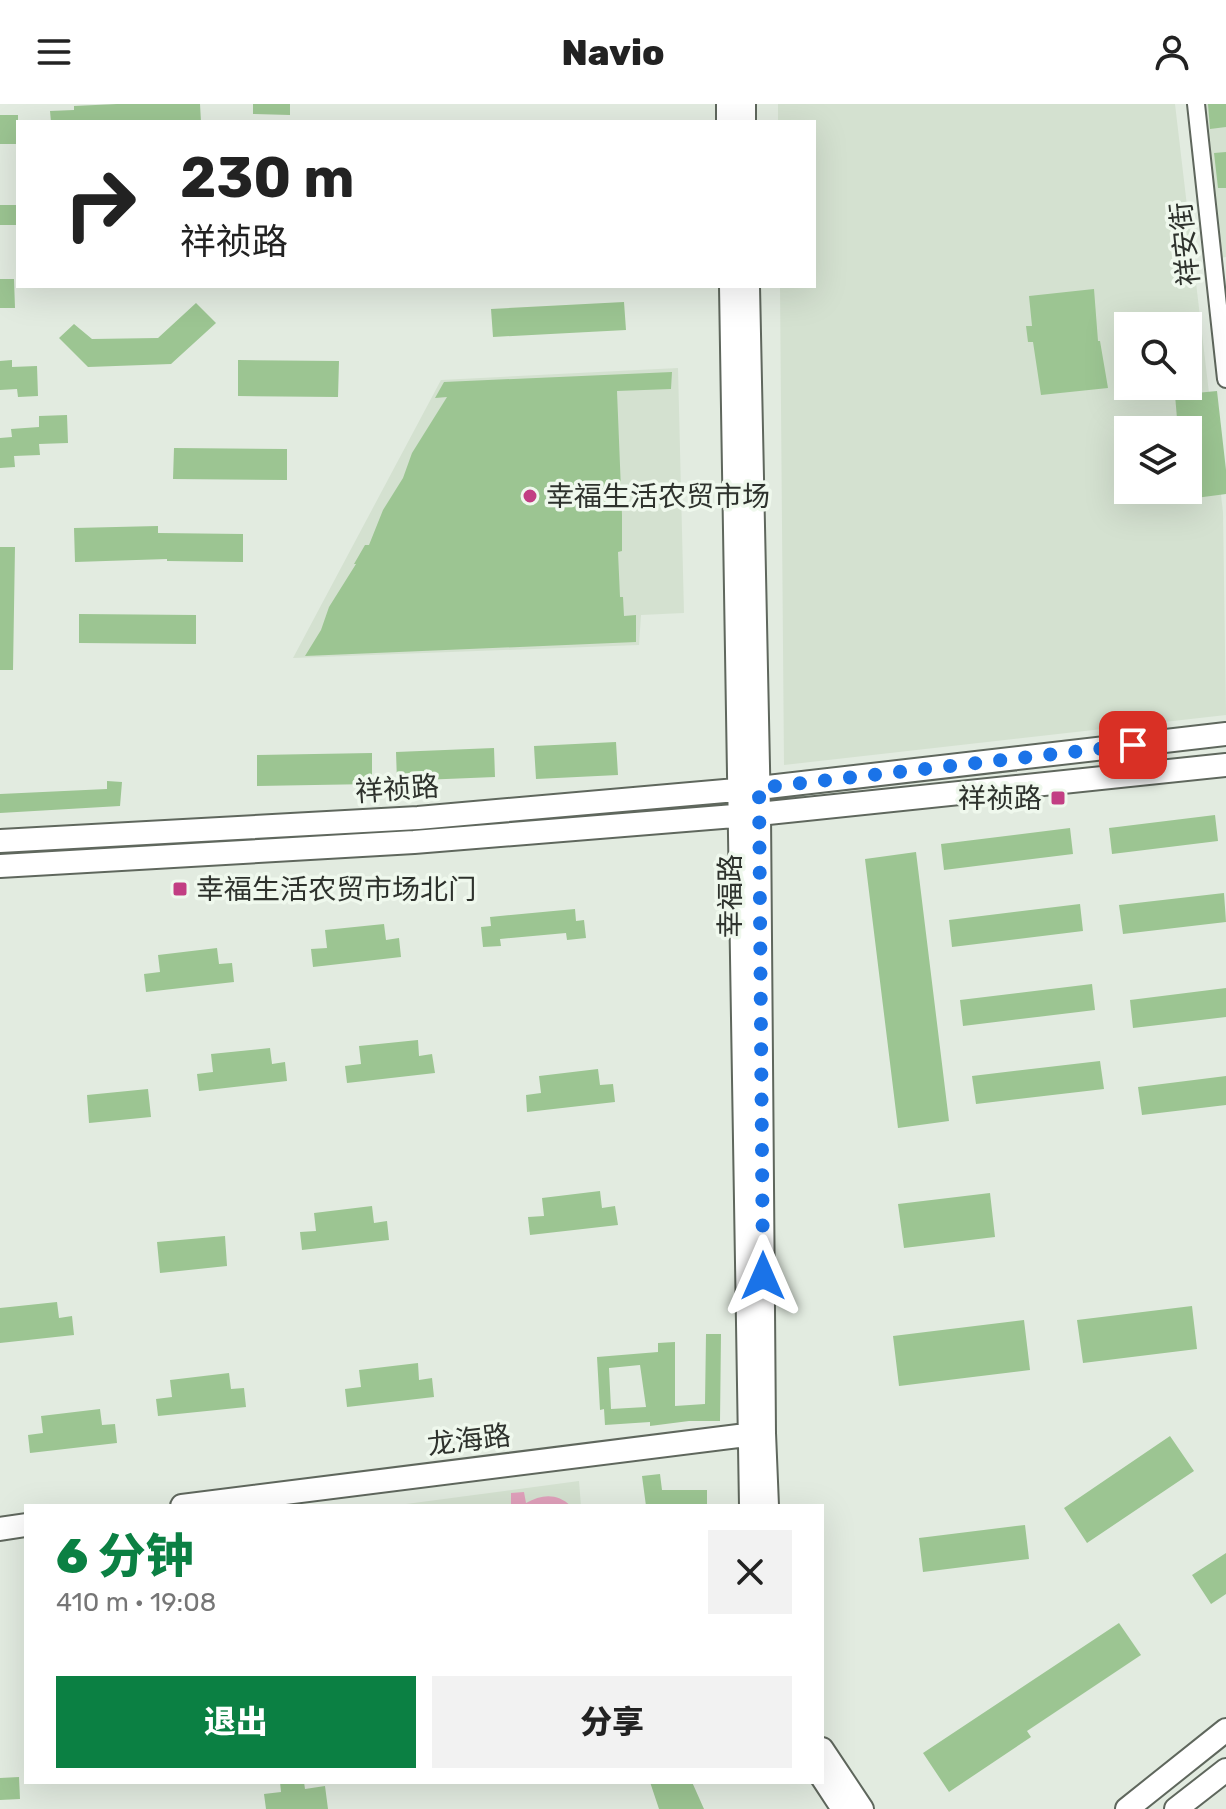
<!DOCTYPE html>
<html lang="zh">
<head>
<meta charset="utf-8">
<style>
  body { margin:0; font-family:Rubik,"Noto Sans SC",sans-serif; background:#f2f2f2; color:#222; height:100vh; display:flex; flex-direction:column; font-size:30px; white-space:nowrap }
  * { box-sizing:border-box; margin:0 }
  p { font-size:26px; color:#767676 }
  .icon { flex:none; width:44px; height:44px; fill:none; stroke:currentColor; stroke-width:2; stroke-linecap:round; stroke-linejoin:round }
  .map { position:relative; flex:1; overflow:hidden }
  .drawer { position:absolute; left:24px; top:1400px; width:800px; height:280px; display:flex; flex-direction:column; background:#fff; border-radius:0px; box-shadow:0 8px 32px #0002 }
  .drawer>* { flex:none }
  .guide { position:absolute; left:16px; top:16px; width:800px; height:168px; border-radius:0px; box-shadow:0 8px 32px #0002; background:#fff; color:#222; overflow:hidden }
  .fabs { position:absolute; left:1114px; top:208px; display:grid; gap:16px }
  .fabs a { display:grid; place-items:center; width:88px; height:88px; border-radius:0px; background:#fff; box-shadow:0 8px 32px #0002; font-size:40px }
  .pin { position:absolute; display:grid; place-items:center; width:68px; height:68px; color:#fff; margin:-34px; border-radius:16px; box-shadow:0 4px 12px #0006 }
  .me { position:absolute; width:88px; margin:-44px; rotate:0deg; stroke-linejoin:round; filter:drop-shadow(0 0 6px #0008) }
  .turn { display:flex; align-items:center; gap:28px; height:168px; padding:0 32px; font-size:36px }
  .turn .icon { width:104px; height:104px; stroke-width:2.5 }
  .turn b { display:block; font-size:56px; line-height:68px }
  .round { display:grid; place-items:center; flex:none; width:84px; height:84px; border-radius:0px; background:#f2f2f2 }
  .head { display:flex; align-items:center; justify-content:space-between; height:136px; padding:0 32px }
  h1 { font-size:48px; font-weight:800; line-height:60px; color:#0b8043 }
  .action { display:flex; gap:16px; margin-top:auto; padding:16px 32px }
  .action a { flex:1; height:92px; border-radius:0px; background:#0b8043; color:#fff; font-size:32px; font-weight:800; line-height:92px; text-align:center }
  .action a+a { background:#f2f2f2; color:#222 }
  header { display:flex; justify-content:space-between; align-items:center; height:104px; padding:0 32px; background:#fff; font-size:36px; font-weight:800 }
  .map>svg:first-child { display:block }
  .built { fill:#d4e1d0; fill-rule:evenodd }
  .green { fill:#e0a0bb }
  .building { fill:#9cc592; fill-rule:evenodd }
  .lines { fill:none; stroke-linecap:round; stroke-linejoin:round }
  .street-casing { stroke:#5f675d; stroke-width:20 }
  .secondary-casing { stroke:#5f675d; stroke-width:26 }
  .street { stroke:#fff; stroke-width:16 }
  .secondary { stroke:#fff; stroke-width:22 }
  .route { stroke:#1a73e8; stroke-width:14; stroke-dasharray:0 25.2 }
  .poi-dot { fill:#c23e83; stroke:#eff8ed; stroke-width:3 }
  .labels { text-anchor:middle; dominant-baseline:central; stroke-width:7; stroke-linejoin:round; paint-order:stroke }
  .street-label { font-size:28px; fill:#2e322d; stroke:#eff8ed }
  .poi-label { font-size:28px; fill:#2e322d; stroke:#eff8ed; text-anchor:start }
</style>
</head>
<body>
<header><svg class="icon" aria-label="menu" viewBox="0 0 24 24"><path d="M4 6h16M4 12h16M4 18h16"/></svg>Navio<svg class="icon" aria-label="person" viewBox="0 0 24 24"><circle cx="12" cy="8" r="4"/><path d="M4 21q1-7 8-7t8 7"/></svg></header>
<div class="map">
<svg width="1226" height="1705" viewBox="0 0 1226 1705">
  <rect width="100%" height="100%" fill="#e2ebe0"/>
  <path class="built" d="M778,0H1175L1223,408L1226,611L784,661L780,182H814V18H778ZM1128,222H1188V282H1128ZM1128,326H1188V386H1128Z
    M1204,0H1226V153L1220,154Z
    M678,264L684,509L641,511L639,541L293,554L441,276Z
    M579,1377L581,1402H391Z"/>
  <path class="green" d="M524,1388L526,1399C542,1390 557,1389 571,1402H511V1389Z"/>
  <path class="building" d="M117,0H200L201,18H51L50,7L74,6V2Z
    M253,0H290V11L253,10Z
    M1208,0H1226V23L1210,25Z
    M0,11H18V40H0Z
    M1226,48V84H1218L1214,49Z
    M0,101H18V121H0Z
    M0,175H14L15,204H0Z
    M1094,185L1098,237H1100L1108,284L1041,291L1033,238H1028L1026,222H1032L1029,192Z
    M624,198L626,226L493,233L491,205Z
    M196,199L216,219L171,260L88,263L59,234L74,220L92,235L158,234Z
    M12,256V263L37,262L38,292L18,293L17,285L0,286V257Z
    M238,256L339,257L338,293L238,292Z
    M672,268L671,285L617,287L622,411V447L618,448L620,493H623L624,512L636,511V538L305,552L321,526L329,503L356,460H354L365,441H369L383,406L403,374L412,349L447,293L435,294L444,278Z
    M1217,287L1226,366V390L1188,395V326H1178L1175,291Z
    M67,311L68,339L39,340L40,351L14,352L15,363L0,364V334L12,333L11,325L39,323V312Z
    M174,344L287,345V376L173,375Z
    M158,422V429L243,430V458L167,457V455L75,458L74,424Z
    M0,443H15L13,566H0Z
    M79,510L196,511V540L79,539Z
    M616,638L618,671L536,675L534,642Z
    M494,644L495,673L397,677L396,648Z
    M372,649V680L257,682V651Z
    M107,677L122,678L120,702L0,709V690L107,685Z
    M1215,711L1218,737L1112,750L1109,724Z
    M1070,724L1073,750L944,766L941,740Z
    M916,748L949,1017L898,1024L865,755Z
    M1224,789L1226,818L1123,830L1119,801Z
    M1080,800L1083,827L952,843L949,816Z
    M575,805L576,817L584,816L586,834L567,836L566,829L500,835L501,842L483,843L481,823L491,822L490,813Z
    M384,820L386,836L399,834L401,853L313,863L311,845L327,844L325,826Z
    M217,844L219,860L232,859L234,878L146,888L144,870L160,868L158,851Z
    M1092,880L1095,906L963,922L960,896Z
    M1226,884V913L1133,924L1130,896Z
    M418,936L419,952L432,950L435,969L347,979L345,962L361,960L359,942Z
    M270,944L272,960L285,958L287,977L199,987L197,970L213,968L211,950Z
    M1100,957L1104,985L976,1000L972,972Z
    M598,965L600,981L613,980L615,998L527,1008L526,991L541,989L539,972Z
    M1226,972V1001L1142,1011L1138,983Z
    M148,985L151,1013L89,1019L87,991Z
    M600,1087L602,1104L615,1102L618,1121L530,1131L528,1113L544,1112L542,1094Z
    M990,1089L995,1133L904,1144L898,1100Z
    M372,1102L374,1119L387,1117L389,1136L302,1146L300,1128L316,1127L314,1109Z
    M225,1132L227,1162L160,1169L157,1138Z
    M57,1198L59,1214L72,1212L74,1231L0,1239V1204Z
    M1192,1202L1197,1245L1083,1259L1077,1216Z
    M1024,1216L1030,1266L899,1282L893,1232Z
    M706,1230H721L720,1317H689L650,1322V1318L605,1321L604,1305L600,1306L597,1253L658,1248V1239L675,1238V1302L705,1300ZM640,1261L646,1303L611,1305L609,1264Z
    M418,1259L419,1276L432,1274L434,1293L347,1303L345,1285L361,1283L359,1266Z
    M229,1269L231,1285L244,1284L246,1303L158,1312L156,1295L172,1293L170,1276Z
    M100,1305L102,1321L115,1320L117,1339L30,1349L28,1331L43,1329L41,1312Z
    M1170,1332L1194,1367L1087,1439L1064,1404Z
    M660,1370L662,1386H707V1402H646L642,1372Z
    M1025,1421L1029,1455L923,1468L919,1434Z
    M1226,1449V1490L1211,1500L1192,1471Z
    M1119,1519L1141,1551L1027,1627L1031,1633L949,1688L923,1649Z
    M19,1673L20,1695L0,1696V1674Z
    M280,1678H304L305,1685L325,1682L328,1705H266L264,1690L281,1688Z
    M650,1678H692L704,1705H659Z"/>
  <g class="lines">
    <g class="street-casing">
      <path id="street" d="M1196,0L1226,275"/>
    </g>
    <g class="secondary-casing">
      <path id="secondary" d="M728,0V18
        M744,0V18
        M731,182L751,1402
        M748,182L759,710L764,1329L767,1402
        M0,737L418,714L759,684L1226,630
        M0,762L414,738L759,710L1226,661
        M182,1402L762,1329
        M0,1425L26,1421
        M822,1645L862,1705
        M822,1673L843,1705
        M1127,1705L1226,1626
        M1176,1705L1226,1666"/>
    </g>
    <use href="#street" class="street"/>
    <use href="#secondary" class="secondary"/>
  </g>
  <g class="lines">
    <path class="route" d="M763,1172L759,684L1133,641"/>
  </g>
  <g class="poi-dot">
    <circle cx="530" cy="392" r="8"/>
    <rect x="1050" y="686" width="16" height="16" rx="4"/>
    <rect x="172" y="777" width="16" height="16" rx="4"/>
  </g>
  <g class="labels">
    <g class="street-label">
      <text transform="translate(1185 140) rotate(-96)">祥安街</text>
      <text transform="translate(397 685) rotate(-4)">祥祯路</text>
      <text transform="translate(730 792) rotate(-90)">幸福路</text>
      <text transform="translate(469 1336) rotate(-7)">龙海路</text>
    </g>
    <g class="poi-label">
      <text x="546" y="392">幸福生活农贸市场</text>
      <text x="1042" y="694" text-anchor="end">祥祯路</text>
      <text x="196" y="785">幸福生活农贸市场北门</text>
    </g>
  </g>
</svg>
<div class="fabs">
<a><svg class="icon" aria-label="search" viewBox="0 0 24 24"><circle cx="10" cy="10" r="6"/><path d="M15 15l6 6"/></svg></a>
<a><svg class="icon" aria-label="layers" viewBox="0 0 24 24"><path d="M12 4l9 5-9 5-9-5zM3 14l9 5 9-5"/></svg></a>
</div>
<div class="pin" style="left:1133px;top:641px;background:#d93025"><svg class="icon" aria-label="arrive" viewBox="0 0 24 24"><path d="M6 21V4h12l-3 4 3 4H6"/></svg></div>
<svg class="me" style="left:763px;top:1172px" viewBox="-20 -20 40 40"><path d="M0-17L14 15 0 8-14 15z" fill="#1a73e8" stroke="#fff" stroke-width="4"/></svg>
<div class="guide">
<div class="turn"><svg class="icon" aria-label="right" viewBox="0 0 24 24"><path d="M7 20v-9h11M14 6l5 5-5 5"/></svg><div><b>230 m</b>祥祯路</div></div>
</div>
<section class="drawer">
<div class="head"><div><h1>6 分钟</h1><p>410 m · 19:08</p></div><a class="round"><svg class="icon" aria-label="close" viewBox="0 0 24 24"><path d="M6 6l12 12M18 6L6 18"/></svg></a></div>
<div class="action"><a>退出</a><a>分享</a></div>
</section>
</div>
</body>
</html>
